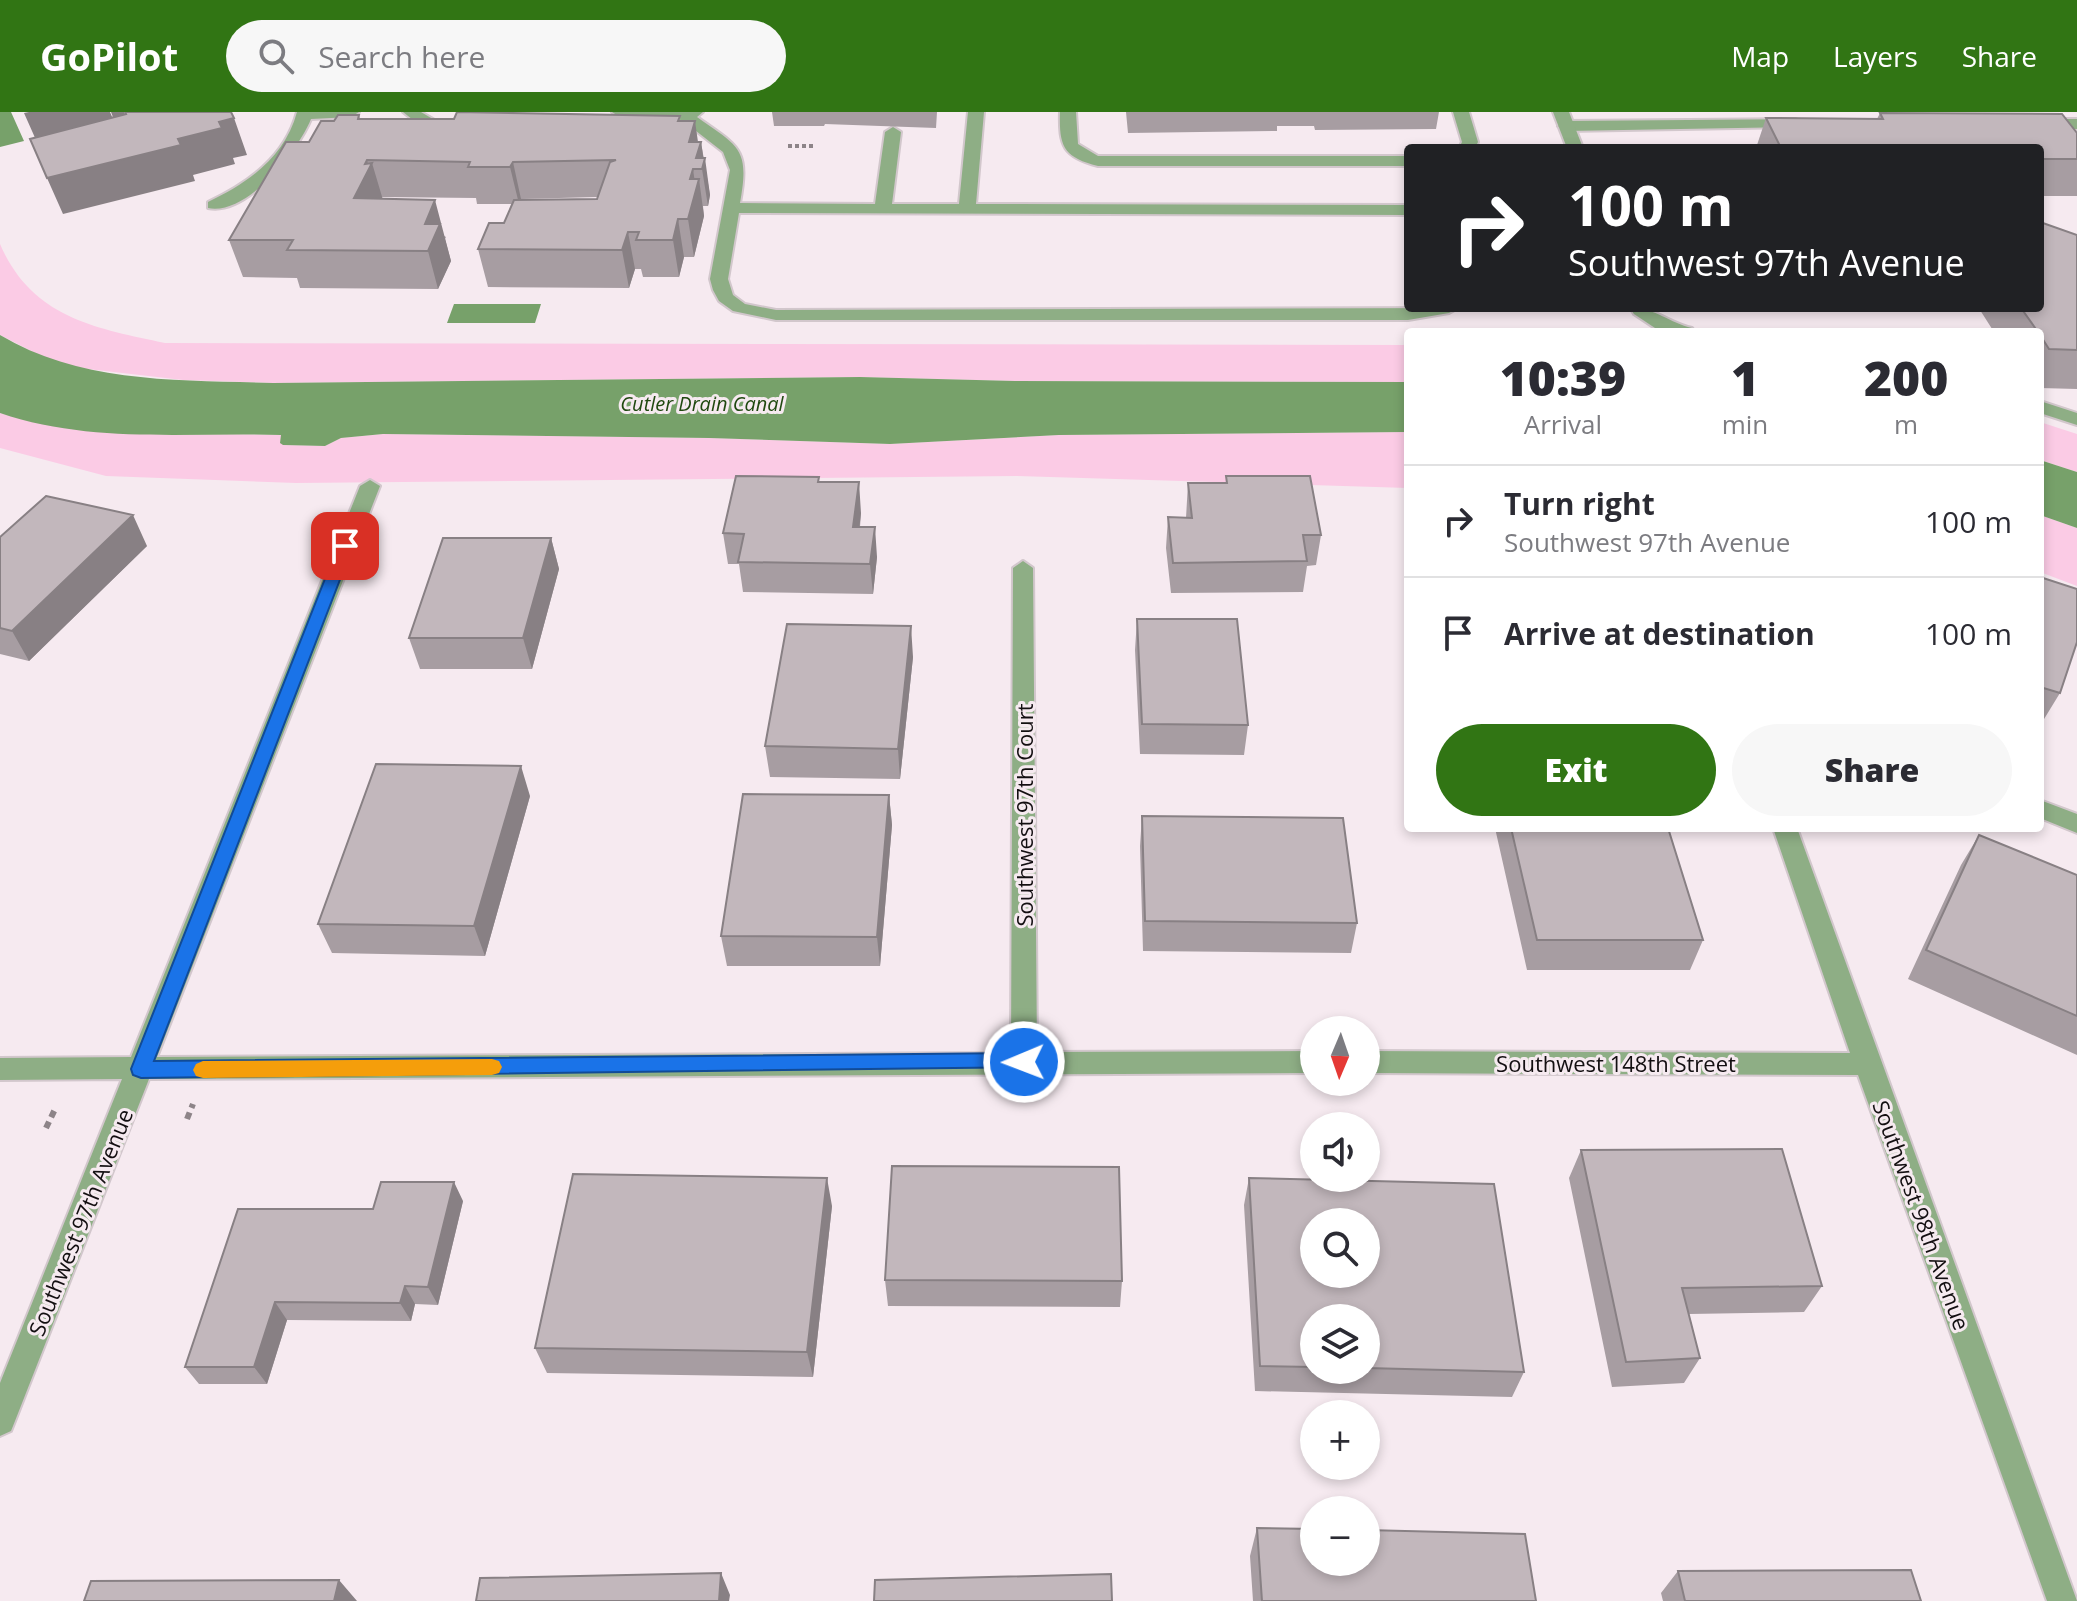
<!DOCTYPE html>
<html lang="en">
<head>
<meta charset="utf-8">
<style>
  body { margin:0; font-family:"Open Sans",sans-serif; background:#f7f7f7; color:#2b2b33; height:100vh; display:flex; flex-direction:column; font-size:30px; white-space:nowrap }
  * { box-sizing:border-box; margin:0 }
  p { font-size:26px; color:#7c7c81 }
  .icon { flex:none; width:44px; height:44px; fill:none; stroke:currentColor; stroke-width:2; stroke-linecap:round; stroke-linejoin:round }
  .map { position:relative; flex:1; overflow:hidden }
  .details { position:absolute; left:1404px; top:216px; width:640px; height:504px; display:flex; flex-direction:column; background:#fff; border-radius:8px; box-shadow:0 4px 12px #0003 }
  .details>* { flex:none }
  .top-card { position:absolute; left:1404px; top:32px; width:640px; height:168px; border-radius:8px; box-shadow:0 4px 12px #0003; background:#202124; color:#fff; overflow:hidden }
  .needle { width:52px; rotate:182deg }
  .buttons { position:absolute; left:1300px; top:904px; display:grid; gap:16px }
  .buttons a { display:grid; place-items:center; width:80px; height:80px; border-radius:50%; background:#fff; box-shadow:0 4px 12px #0003; font-size:40px }
  .pin { position:absolute; display:grid; place-items:center; width:68px; height:68px; color:#fff; margin:-34px; border-radius:16px; box-shadow:0 4px 12px #0006 }
  .me { position:absolute; width:88px; margin:-44px; rotate:269deg; stroke-linejoin:round; filter:drop-shadow(0 0 6px #0008) }
  .turn { display:flex; align-items:center; gap:28px; height:168px; padding:0 32px; font-size:36px }
  .turn .icon { width:104px; height:104px; stroke-width:2.5 }
  .turn b { display:block; font-size:56px; line-height:68px }
  .eta { display:flex; justify-content:space-evenly; align-items:center; height:136px; text-align:center }
  .eta b { font-size:48px; font-weight:800; line-height:56px }
  .primary-button { display:flex; gap:16px; margin-top:auto; padding:16px 32px }
  .primary-button a { flex:1; height:92px; border-radius:48px; background:#317514; color:#fff; font-size:32px; font-weight:800; line-height:92px; text-align:center }
  .primary-button a+a { background:#f7f7f7; color:#2b2b33 }
  ul { padding:0; list-style:none }
  li { display:flex; align-items:center; gap:24px; height:112px; padding:0 32px; border-top:2px solid #e1e1e2 }
  li div { flex:1 }
  li b { display:block; font-size:30px }
  li em { font-style:normal }
  header { display:flex; align-items:center; gap:48px; box-sizing:border-box; height:112px; padding:0 40px; background:#317514; color:#fff }
  header strong { font-size:38px }
  nav { display:flex; gap:44px; margin-inline-start:auto; font-size:28px }
  .search { width:560px; height:72px; background:#f7f7f7; display:flex; align-items:center; gap:20px; box-sizing:border-box; padding:0 28px; border-radius:44px; color:#7c7c81; font-size:30px }
  .map>svg:first-child { display:block }
  .green { fill:#fbcbe5 }
  .water { fill:#77a16a }
  .lines { fill:none; stroke-linecap:round; stroke-linejoin:round }
  .lane-casing { stroke:#d2c7cc; stroke-width:4 }
  .street-casing { stroke:#d2c7cc; stroke-width:4 }
  .path-far1 { stroke:#8d8488; stroke-width:4; stroke-dasharray:4 3; stroke-linecap:butt }
  .path { stroke:#8d8488; stroke-width:6; stroke-dasharray:7 5; stroke-linecap:butt }
  .lane { fill:#8eae85; fill-rule:evenodd }
  .street { fill:#8eae85; fill-rule:evenodd }
  .wall { fill:#a79da2; fill-rule:evenodd }
  .shaded-wall { fill:#888084 }
  .building { fill:#c2b7bc; stroke:#888084; stroke-width:2; fill-rule:evenodd }
  .route { fill:#1a73e8; stroke:#114b97; stroke-width:2 }
  .slow { fill:#f59e0b }
  .labels { text-anchor:middle; dominant-baseline:central; stroke-width:6; stroke-linejoin:round; paint-order:stroke }
  .far-water-label { font-size:20px; font-style:italic; fill:#204910; stroke:#f6eaf0 }
  .street-label { font-size:22px; fill:#130f11; stroke:#f6eaf0 }
</style>
</head>
<body>
<header>
<strong>GoPilot</strong>
<div class="search"><svg class="icon" aria-label="search" viewBox="0 0 24 24"><circle cx="10" cy="10" r="6"/><path d="M15 15l6 6"/></svg>Search here</div>
<nav><a>Map</a><a>Layers</a><a>Share</a></nav>
</header>
<div class="map">
<svg width="2077" height="1489" viewBox="0 0 2077 1489">
  <rect width="100%" height="100%" fill="#f6eaf0"/>
  <path class="green" d="M0,132C32,206 95,216 165,231L1408,233V270L1015,269L860,265L273,271L183,268L79,256L45,246L0,223Z
    M0,301C99,330 181,320 282,323L283,333L325,334L341,326L383,322L709,326L890,332L1059,323L1408,320V376L1017,364L296,371L106,364L0,336Z
    M2040,310L2077,322V360L2040,348Z
    M2040,403L2077,416V474L2040,460Z"/>
  <path class="water" d="M0,0H11L24,29L0,35Z
    M454,192H541L535,211H447Z
    M0,223C82,272 181,268 273,271L860,265L1015,269L1408,270V320L1059,323L890,332L709,326L383,322L341,326L325,334L283,333L280,331L281,323C186,320 91,332 0,301Z
    M2040,348L2077,360V416L2040,403Z"/>
  <g class="lines">
    <g class="lane-casing">
      <path id="lane" d="M297,0H359L351,5L311,7C298,39 247,104 208,96V90C248,71 285,45 297,0Z
        M403,0H421L458,22L450,27L427,19Z
        M612,0H703L697,5C739,35 750,36 740,91L875,92L885,20L893,15L901,20L892,92H959L968,0H984L976,92L1408,93V103L739,101L728,167L733,183L745,192L776,198L1458,196L1449,201L1408,208H776L733,199L719,189L713,178L710,167L730,58L723,40L682,8L620,5Z
        M1060,0H1076L1078,32L1098,44H1408V54H1098C1063,45 1059,34 1060,0Z
        M1453,0H1469L1478,30L1475,36H1459L1462,30Z
        M1796,7L1801,9V15L1566,19L1558,14L1566,9Z
        M2077,7V17H2037L2029,12L2037,7Z
        M1633,196C1655,196 1670,211 1692,216L1695,220H1661L1634,202Z
        M2040,289L2077,301V313L2040,301Z"/>
    </g>
    <g class="street-casing">
      <path id="street" d="M1553,0H1569L1583,36H1567Z
        M1630,196H1648L1649,198L1640,203L1634,202Z
        M370,368L380,374L157,945L1011,941L1013,456L1023,449L1033,456L1037,940L1314,939V961L149,967L15,1309L11,1319L0,1324V1271L122,967L0,968V946L131,945L360,374Z
        M2040,688L2077,702V721L2040,706Z
        M1773,716H1797L2077,1489H2047L1858,963L1366,961V939L1850,941Z"/>
    </g>
    <path class="path-far1" d="M788,34H815"/>
    <path class="path" d="M187,1007L193,992
      M46,1016L56,995"/>
    <use href="#lane" class="lane"/>
    <use href="#street" class="street"/>
  </g>
  <path class="wall" d="M772,0H937L936,16L825,12L824,14H774Z
    M1126,0H1439L1436,17L1315,18L1314,14H1277V19L1128,21Z
    M1880,1L2077,21V84H2040V36H1756L1766,6L1877,7Z
    M359,3L360,7H454L680,4V9L698,30H701L710,83L708,94H703L704,104L694,145H684L679,165H643L641,157H635L629,176L488,175L478,137L504,111L513,92H477L476,86L382,85V87L446,125L445,127L451,149L438,177L300,176L297,166L243,165L229,128L309,30L334,9ZM597,85V87L521,88V87Z
    M2077,123V277L2040,276V220H1994L1980,198L1747,196H2040Z
    M1226,364L1321,423L1316,453L1307,454L1303,480L1171,481L1166,436L1168,405L1186,406L1188,371H1226Z
    M819,370L861,401L860,415L877,445L873,482L743,480L739,452H728L723,421Z
    M0,425L147,434L29,549L0,542Z
    M551,426L559,457L532,557H420L409,526Z
    M2040,465L2060,581L2041,612H2040Z
    M1137,507L1248,613L1244,643L1140,642L1135,538Z
    M913,545L900,667L770,665L765,634Z
    M889,683L892,713L880,854H727L721,824Z
    M530,684L485,844L332,841L318,812Z
    M1142,704L1357,811L1351,841L1143,839L1140,734Z
    M1495,716H1668L1703,828L1690,858H1527Z
    M1979,723L2077,763V943L1908,867L1961,753Z
    M1581,1038L1822,1174L1804,1200L1689,1202L1700,1246L1684,1271L1612,1275L1569,1066Z
    M1249,1066L1524,1260L1512,1285L1255,1279L1244,1093ZM1314,1206H1366V1258H1314Z
    M463,1089L438,1193L415,1192L411,1209L287,1208L267,1272H199L185,1255L373,1097Z
    M832,1094L813,1265L547,1261L535,1236Z
    M885,1168L1122,1169L1120,1195L888,1194Z
    M1257,1416L1536,1489H1253L1250,1444Z
    M1678,1459L1921,1489H1663L1661,1481Z"/>
  <path class="shaded-wall" d="M29,0H110L118,19L40,37L24,1Z
    M111,0H124L135,28L123,31Z
    M234,6L247,43L233,46L235,52L193,63L195,69L63,102L47,66L178,27L219,10Z
    M695,9L699,37L701,30L704,50L705,46L710,83L708,94L702,57L689,30Z
    M367,48L369,56L372,51L383,88L354,86Z
    M513,50L521,87L519,92L510,55Z
    M693,57L696,78L699,67L704,104L694,145L688,107L690,67Z
    M435,88L451,149L438,177L428,139L425,112Z
    M678,107L684,145L679,165L673,128Z
    M628,120L635,157L629,176L622,138Z
    M859,370L861,401L856,445L853,415Z
    M133,403L147,434L29,549L12,519Z
    M875,415L877,445L873,482L870,452Z
    M551,426L559,457L532,557L523,526Z
    M911,514L913,545L900,667L898,637Z
    M521,654L530,684L485,844L474,814Z
    M889,683L892,713L880,854L877,825Z
    M827,1066L832,1094L813,1265L807,1240Z
    M454,1070L463,1089L438,1193L428,1175Z
    M405,1174L415,1192L411,1209L400,1191Z
    M275,1190L287,1208L267,1272L254,1255Z
    M721,1461L730,1483L729,1489H719Z
    M339,1468L357,1489H334Z"/>
  <path class="building" d="M125,0H231L234,6L219,10L222,16L178,27L181,33L47,66L30,27L126,2Z
    M457,0L680,4L678,9H695L689,30H701L696,46H705L702,57H693L690,67H699L688,107H678L673,128H636L639,120H628L622,138L478,137L489,111H504L514,88L597,87L610,50L616,48L513,50L510,55H468L470,50L367,48L365,52L372,51L354,86L435,88L425,112H440L428,139L287,138L293,128H229L286,30H309L321,9H334L338,3H359L358,7H454Z
    M1880,1L2062,2L2077,21V47H2040V36H1781L1766,6L1883,7Z
    M2040,110L2077,123V238L2049,237L2040,223V220H2038L2021,196H2040Z
    M736,364L819,365L818,370H859L853,415H875L870,452L738,450L744,422L723,421Z
    M1226,364H1310L1321,423H1303L1307,449L1173,451L1168,405L1192,406L1188,371H1227Z
    M46,384L133,403L12,519L0,516V425Z
    M443,426H551L523,526H409Z
    M2040,465L2077,477V530L2060,581L2040,575Z
    M1137,507H1237L1248,613L1142,612Z
    M787,512L911,514L898,637L765,634Z
    M376,652L521,654L474,814L318,812Z
    M743,682L889,683L877,825L721,824Z
    M1142,704L1343,706L1357,811L1145,809Z
    M1511,716H1668L1703,828H1537Z
    M1979,723L2077,763V904L1926,838Z
    M1782,1037L1822,1174L1682,1176L1700,1246L1626,1250L1581,1038Z
    M892,1054L1119,1055L1122,1169L885,1168Z
    M573,1062L827,1066L807,1240L535,1236Z
    M1249,1066L1494,1072L1524,1260L1366,1256V1206H1314V1255L1260,1254ZM1314,1110H1366V1162H1314Z
    M381,1070H454L428,1175L405,1174L400,1191L275,1190L254,1255H185L238,1097H373Z
    M1257,1416L1314,1417V1450H1366V1418L1525,1422L1536,1489H1262Z
    M1911,1458L1921,1489H1685L1678,1459Z
    M721,1461L719,1489H476L480,1466Z
    M1111,1462L1112,1489H874L875,1468Z
    M339,1468L334,1489H84L91,1469Z"/>
  <path class="route" d="M345,429L353,434L154,949L1024,941L1031,944L1034,950L1031,955L141,966L133,963L131,957L338,434Z"/>
  <path class="slow" d="M492,947L499,949L502,955L499,961L492,963L203,966L196,964L193,958L196,952L203,949Z"/>
  <g class="labels">
    <g class="far-water-label">
      <text x="702" y="291">Cutler Drain Canal</text>
    </g>
    <g class="street-label">
      <text transform="translate(1024 703) rotate(-90)">Southwest 97th Court</text>
      <text x="1616" y="951">Southwest 148th Street</text>
      <text transform="translate(1922 1103) rotate(70)">Southwest 98th Avenue</text>
      <text transform="translate(80 1110) rotate(-68)">Southwest 97th Avenue</text>
    </g>
  </g>
</svg>
<div class="buttons">
<a><svg class="needle" viewBox="-14 -14 28 28"><path d="M0-13l5 13h-10z" fill="#e53935"/><path d="M0 13l5-13h-10z" fill="#7c7c81"/></svg></a>
<a><svg class="icon" aria-label="sound" viewBox="0 0 24 24"><path d="M4 9h4l5-4v14l-5-4H4zM17 9q2 3 0 6"/></svg></a>
<a><svg class="icon" aria-label="search" viewBox="0 0 24 24"><circle cx="10" cy="10" r="6"/><path d="M15 15l6 6"/></svg></a>
<a><svg class="icon" aria-label="layers" viewBox="0 0 24 24"><path d="M12 4l9 5-9 5-9-5zM3 14l9 5 9-5"/></svg></a>
<a>+</a>
<a>−</a>
</div>
<div class="pin" style="left:345px;top:434px;background:#d93025"><svg class="icon" aria-label="arrive" viewBox="0 0 24 24"><path d="M6 21V4h12l-3 4 3 4H6"/></svg></div>
<svg class="me" style="left:1024px;top:950px" viewBox="-20 -20 40 40"><circle r="17" fill="#1a73e8" stroke="#fff" stroke-width="3"/><path d="M0-11L8 9 0 5-8 9z" fill="#fff"/></svg>
<div class="top-card">
<div class="turn"><svg class="icon" aria-label="right" viewBox="0 0 24 24"><path d="M7 20v-9h11M14 6l5 5-5 5"/></svg><div><b>100 m</b>Southwest 97th Avenue</div></div>
</div>
<section class="details">
<div class="eta">
<div><b>10:39</b><p>Arrival</p></div>
<div><b>1</b><p>min</p></div>
<div><b>200</b><p>m</p></div>
</div>
<ul>
<li><svg class="icon" aria-label="right" viewBox="0 0 24 24"><path d="M7 20v-9h11M14 6l5 5-5 5"/></svg><div><b>Turn right</b><p>Southwest 97th Avenue</p></div><em>100 m</em></li>
<li><svg class="icon" aria-label="arrive" viewBox="0 0 24 24"><path d="M6 21V4h12l-3 4 3 4H6"/></svg><div><b>Arrive at destination</b></div><em>100 m</em></li>
</ul>
<div class="primary-button"><a>Exit</a><a>Share</a></div>
</section>
</div>
</body>
</html>
